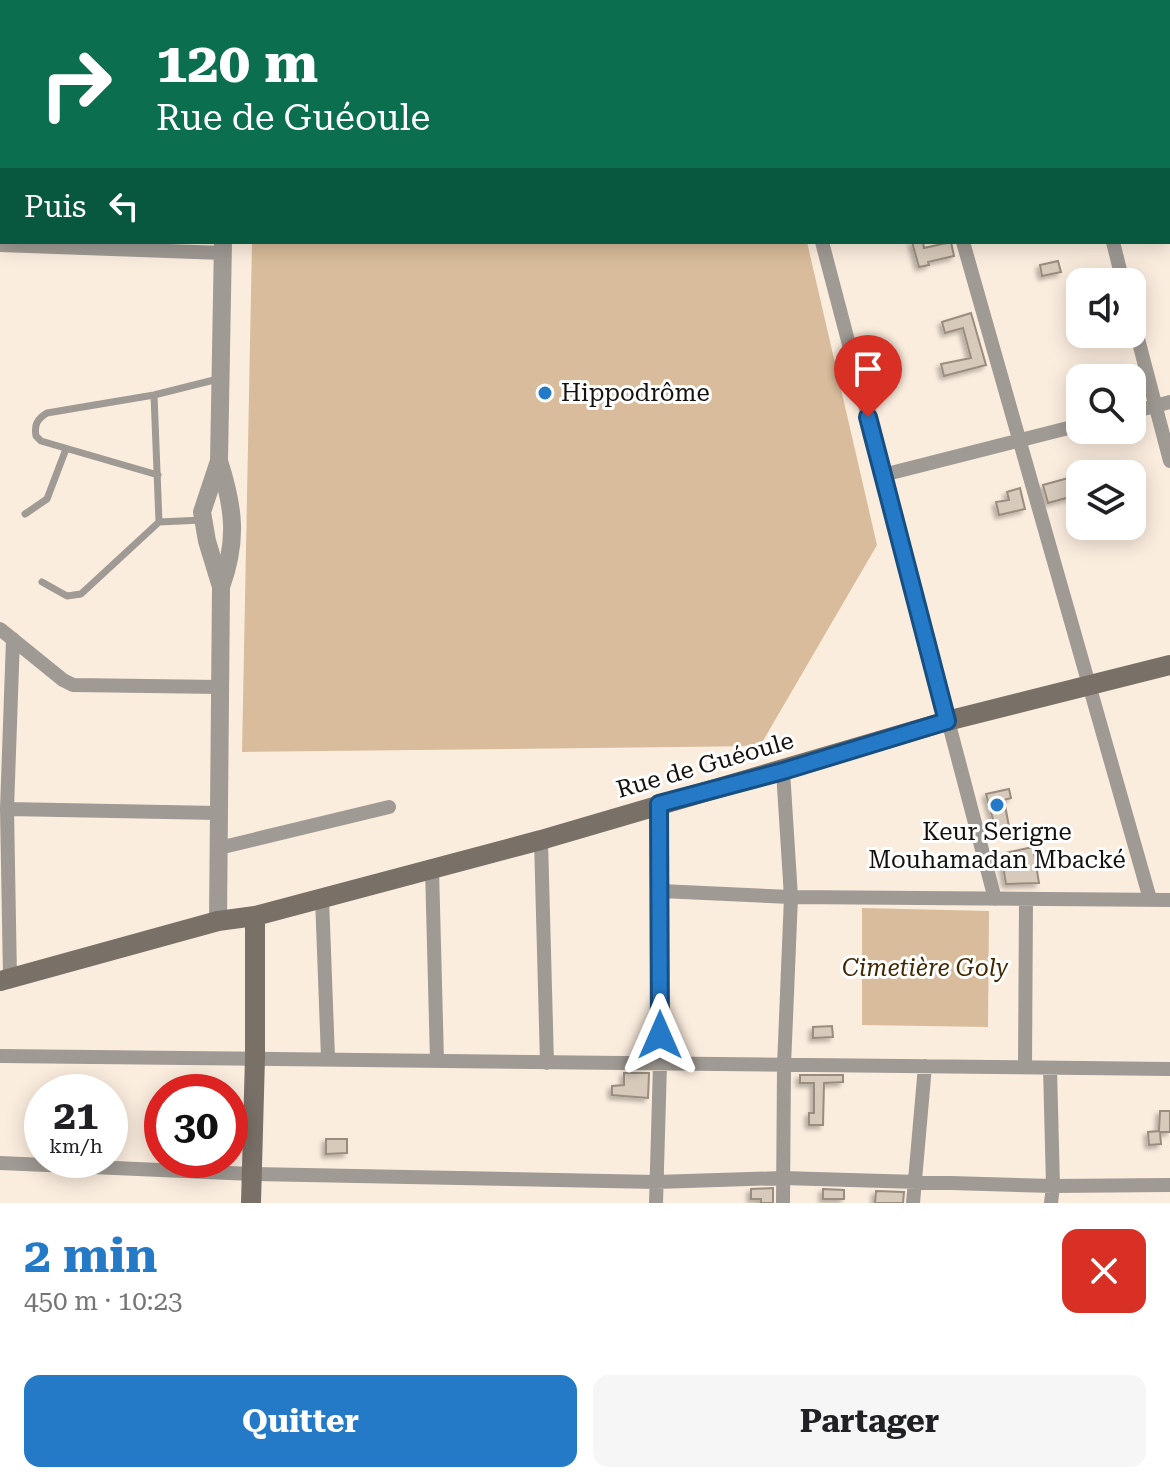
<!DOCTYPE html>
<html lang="fr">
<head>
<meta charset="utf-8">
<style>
  body { margin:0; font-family:"Roboto Serif",serif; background:#f6f6f6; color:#202124; height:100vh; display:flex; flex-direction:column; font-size:30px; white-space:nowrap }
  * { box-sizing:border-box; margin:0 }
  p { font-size:26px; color:#757577 }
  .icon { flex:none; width:44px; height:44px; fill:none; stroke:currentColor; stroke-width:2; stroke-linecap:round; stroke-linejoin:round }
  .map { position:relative; height:1203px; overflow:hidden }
  .details { display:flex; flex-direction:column; background:#fff; flex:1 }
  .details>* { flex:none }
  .hud { position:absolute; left:0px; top:0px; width:1170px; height:244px; box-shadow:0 4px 20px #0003; background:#0b6e4f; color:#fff; overflow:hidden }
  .controls { position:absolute; left:1066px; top:268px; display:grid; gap:16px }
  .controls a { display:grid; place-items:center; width:80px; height:80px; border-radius:16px; background:#fff; box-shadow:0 4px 20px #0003; font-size:40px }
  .speed { position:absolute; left:24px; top:1074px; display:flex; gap:16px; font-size:40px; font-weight:700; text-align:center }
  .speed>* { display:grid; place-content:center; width:104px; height:104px; border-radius:50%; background:#fff; box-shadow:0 4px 20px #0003; line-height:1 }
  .speed small { font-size:20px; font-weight:400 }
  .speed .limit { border:12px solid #d22; background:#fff; color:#111 }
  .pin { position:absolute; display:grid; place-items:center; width:68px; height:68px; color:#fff; margin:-82px -34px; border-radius:50% 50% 50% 0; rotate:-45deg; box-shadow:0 0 8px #0007 }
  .pin .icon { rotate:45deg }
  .me { position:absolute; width:88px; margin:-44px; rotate:0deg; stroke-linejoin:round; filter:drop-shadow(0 0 6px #0008) }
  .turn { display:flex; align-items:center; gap:28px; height:168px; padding:0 24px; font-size:36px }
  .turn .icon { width:104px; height:104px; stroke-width:2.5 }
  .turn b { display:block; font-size:56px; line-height:68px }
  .then { display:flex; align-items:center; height:76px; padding:0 24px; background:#0003; gap:16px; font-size:30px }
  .round { display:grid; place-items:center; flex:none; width:84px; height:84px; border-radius:16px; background:#f6f6f6 }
  .overview { display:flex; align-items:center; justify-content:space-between; height:136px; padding:0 24px }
  h1 { font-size:48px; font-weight:700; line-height:60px; color:#257ac8 }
  .action { display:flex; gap:16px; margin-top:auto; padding:16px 24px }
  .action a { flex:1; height:92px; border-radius:16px; background:#257ac8; color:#fff; font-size:32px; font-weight:700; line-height:92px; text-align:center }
  .action a+a { background:#f6f6f6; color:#202124 }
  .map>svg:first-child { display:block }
  .green { fill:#d8bc9b }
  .building { fill:#d7cabb; stroke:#998d7f; stroke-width:2; filter:url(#shadow) }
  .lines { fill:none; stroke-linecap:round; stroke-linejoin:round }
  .service { stroke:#a09a94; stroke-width:7 }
  .minor { stroke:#a09a94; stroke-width:14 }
  .tertiary { stroke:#a09a94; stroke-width:18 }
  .secondary { stroke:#797168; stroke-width:20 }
  .route-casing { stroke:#184f82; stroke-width:20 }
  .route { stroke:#257ac8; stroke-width:14 }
  .poi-dot { fill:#257ac8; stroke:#fff; stroke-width:3 }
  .labels { text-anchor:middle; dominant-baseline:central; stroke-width:6; stroke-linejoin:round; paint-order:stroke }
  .poi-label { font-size:24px; fill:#15110c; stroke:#fff; text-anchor:start }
  .street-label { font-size:24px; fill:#15110c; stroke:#fff }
  .park-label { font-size:24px; font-style:italic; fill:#442800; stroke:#fff }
</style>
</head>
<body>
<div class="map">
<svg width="1170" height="1203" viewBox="0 0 1170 1203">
  <defs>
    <filter id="shadow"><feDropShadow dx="-3.5" dy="3.5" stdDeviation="2" flood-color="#0004"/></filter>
  </defs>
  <rect width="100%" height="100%" fill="#fbedde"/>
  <path class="green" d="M252,242H807L877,545L760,746L242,752Z
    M862,908L989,911L988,1027L862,1025Z"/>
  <path class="building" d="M912,242H923L924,248L951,242L954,256L928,262L929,265L919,267Z
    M1058,261L1061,272L1042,276L1040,265Z
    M971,313L986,365L944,376L941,364L971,358L963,328L945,333L942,322Z
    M1072,477L1077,495L1048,503L1043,485Z
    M1020,488L1025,509L999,515L996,502L1009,500L1007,492Z
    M1009,789L1011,798L1004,800L1010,832L997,834L986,794Z
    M1033,847L1039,883L1006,884L1001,854Z
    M832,1026L833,1037L813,1038V1027Z
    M624,1073H649L648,1098L612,1095V1086L624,1085Z
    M800,1075H843V1082L824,1083L823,1125H809V1113H814V1083H800Z
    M1160,1111H1170V1132H1160L1161,1144L1149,1145L1148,1132L1159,1131Z
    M326,1139H347V1153L326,1154Z
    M773,1188V1203H761V1199H751V1189Z
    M823,1189L844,1190V1199H823Z
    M876,1191L904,1192L903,1203H875Z"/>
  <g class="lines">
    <path class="service" d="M154,395L159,522
      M158,475L41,441L36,436C34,425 37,419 47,413L154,395L218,379
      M25,514L47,499L66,449
      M42,582L67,596L81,594L159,522L202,520"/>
    <path class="minor" d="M138,0V2
      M323,0L324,2
      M461,0V2
      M610,0L611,2
      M759,0L760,2
      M904,0L905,2
      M1051,0L1052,2
      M336,2L345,0
      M0,10H2
      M1168,125H1170
      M822,242L995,899
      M963,242L1150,899
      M1113,242L1123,282
      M0,245L223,253
      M1132,316L1170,461
      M1132,412L1170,402
      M883,475L1080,425
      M0,629L63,680L73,685L220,687
      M783,771L791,897L784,1066L783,1203
      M7,809L218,813
      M541,840L547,1063
      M219,848L389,807
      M432,868L437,1061
      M661,891L791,897L1170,900
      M322,898L328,1058
      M10,978L7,809L13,639
      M0,1056L1170,1069
      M1025,1067L1026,899
      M1050,1068L1053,1186L1051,1203
      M0,1163L252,1174L656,1182L783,1178L1053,1186L1170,1185
      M656,1203L660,1064L659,804
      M913,1203L925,1066"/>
    <path class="tertiary" d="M229,2V0
      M634,2L641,0
      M0,150H2
      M221,587L207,541L202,512L219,461L223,242
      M218,921L221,587C238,540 234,508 219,461"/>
    <path class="secondary" d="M0,981L218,921L255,916L541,840L947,721L1170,665
      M251,1203L255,1057V916"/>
  </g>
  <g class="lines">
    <g class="route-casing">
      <path id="route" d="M660,1035L659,804L783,771L947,721L868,417"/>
    </g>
    <use href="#route" class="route"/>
  </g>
  <g class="poi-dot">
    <circle cx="545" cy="393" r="8"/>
    <circle cx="997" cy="805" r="8"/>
  </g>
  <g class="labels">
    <g class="poi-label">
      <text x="561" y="393">Hippodrôme</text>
      <text x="997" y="832" text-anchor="middle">Keur Serigne<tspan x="997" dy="28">Mouhamadan Mbacké</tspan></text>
    </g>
    <g class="street-label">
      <text transform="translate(705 765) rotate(-16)">Rue de Guéoule</text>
    </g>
    <g class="park-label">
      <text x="925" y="968">Cimetière Goly</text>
    </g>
  </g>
</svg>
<div class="controls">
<a><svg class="icon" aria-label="sound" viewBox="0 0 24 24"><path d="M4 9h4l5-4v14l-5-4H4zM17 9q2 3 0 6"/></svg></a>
<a><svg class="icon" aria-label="search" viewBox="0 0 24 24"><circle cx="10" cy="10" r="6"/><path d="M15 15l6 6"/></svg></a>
<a><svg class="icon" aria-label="layers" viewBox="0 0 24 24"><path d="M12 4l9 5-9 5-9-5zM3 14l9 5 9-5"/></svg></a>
</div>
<div class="speed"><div>21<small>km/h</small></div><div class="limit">30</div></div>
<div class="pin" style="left:868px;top:417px;background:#d93025"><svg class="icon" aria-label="arrive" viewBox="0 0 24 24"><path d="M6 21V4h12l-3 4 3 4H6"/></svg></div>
<svg class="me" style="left:660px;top:1035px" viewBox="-20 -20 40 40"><path d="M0-17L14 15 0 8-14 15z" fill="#257ac8" stroke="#fff" stroke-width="4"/></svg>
<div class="hud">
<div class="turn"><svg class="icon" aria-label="right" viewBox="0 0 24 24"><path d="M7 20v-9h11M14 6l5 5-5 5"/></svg><div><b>120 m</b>Rue de Guéoule</div></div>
<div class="then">Puis<svg class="icon" aria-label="left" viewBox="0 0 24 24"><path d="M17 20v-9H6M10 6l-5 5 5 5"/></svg></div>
</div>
</div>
<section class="details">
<div class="overview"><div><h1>2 min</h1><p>450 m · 10:23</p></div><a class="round" style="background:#d93025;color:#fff"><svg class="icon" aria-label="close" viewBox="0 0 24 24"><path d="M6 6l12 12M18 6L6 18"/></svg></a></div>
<div class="action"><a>Quitter</a><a>Partager</a></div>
</section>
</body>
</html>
